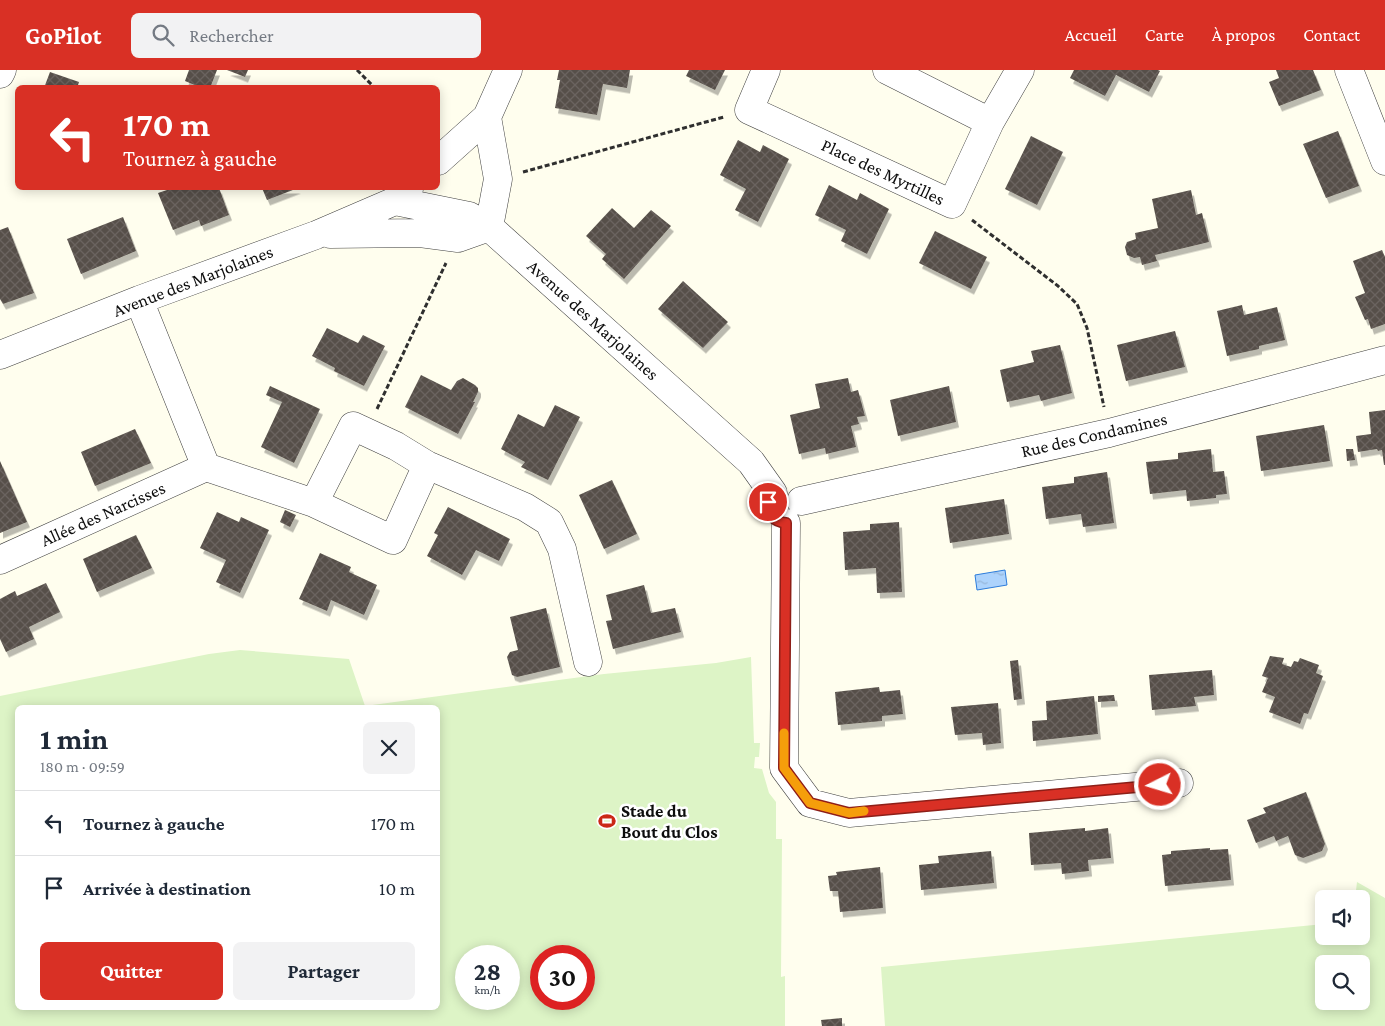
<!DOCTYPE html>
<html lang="fr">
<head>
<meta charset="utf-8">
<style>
  body { margin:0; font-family:"Crimson Pro",serif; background:#f2f2f3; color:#1f2937; height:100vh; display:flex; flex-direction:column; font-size:19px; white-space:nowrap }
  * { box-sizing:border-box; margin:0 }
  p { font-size:16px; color:#747a83 }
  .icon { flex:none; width:28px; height:28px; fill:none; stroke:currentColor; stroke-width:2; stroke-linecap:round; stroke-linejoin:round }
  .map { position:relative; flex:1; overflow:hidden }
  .sheet { position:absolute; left:15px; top:635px; width:425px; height:305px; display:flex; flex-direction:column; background:#fff; border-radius:8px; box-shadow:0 2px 12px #0003 }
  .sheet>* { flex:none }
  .banner { position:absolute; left:15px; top:15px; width:425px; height:105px; border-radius:8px; box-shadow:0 2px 12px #0003; background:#d93025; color:#fff; overflow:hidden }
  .controls { position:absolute; left:1315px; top:820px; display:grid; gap:10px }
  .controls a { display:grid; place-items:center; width:55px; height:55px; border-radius:8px; background:#fff; box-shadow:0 2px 12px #0003; font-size:25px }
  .speed { position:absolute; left:455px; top:875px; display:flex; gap:10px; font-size:25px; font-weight:700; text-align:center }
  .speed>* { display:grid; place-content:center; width:65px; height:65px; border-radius:50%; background:#fff; box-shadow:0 2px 12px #0003; line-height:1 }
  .speed small { font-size:12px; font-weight:400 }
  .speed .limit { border:8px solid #d22; background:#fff; color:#111 }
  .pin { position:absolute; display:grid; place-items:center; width:42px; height:42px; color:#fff; margin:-21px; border:2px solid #fff; border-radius:50%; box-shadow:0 1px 5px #0007 }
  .me { position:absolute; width:55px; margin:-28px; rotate:265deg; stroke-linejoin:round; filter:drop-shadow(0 0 4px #0008) }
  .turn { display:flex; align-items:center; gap:18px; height:105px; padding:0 25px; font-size:22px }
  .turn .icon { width:65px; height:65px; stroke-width:2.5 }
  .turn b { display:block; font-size:35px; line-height:42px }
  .round { display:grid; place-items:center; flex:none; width:52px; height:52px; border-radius:8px; background:#f2f2f3 }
  .head { display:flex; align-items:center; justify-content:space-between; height:85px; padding:0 25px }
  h1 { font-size:30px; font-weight:700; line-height:38px }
  .action { display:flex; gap:10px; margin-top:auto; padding:10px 25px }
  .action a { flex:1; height:58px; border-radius:8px; background:#d93025; color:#fff; font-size:20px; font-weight:700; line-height:58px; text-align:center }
  .action a+a { background:#f2f2f3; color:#1f2937 }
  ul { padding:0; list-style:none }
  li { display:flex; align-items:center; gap:15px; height:65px; padding:0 25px; border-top:1px solid #e0e1e3 }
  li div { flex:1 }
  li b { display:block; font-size:19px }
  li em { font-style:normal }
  header { display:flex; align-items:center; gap:30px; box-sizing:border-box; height:70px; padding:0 25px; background:#d93025; color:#fff }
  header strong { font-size:24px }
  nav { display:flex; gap:28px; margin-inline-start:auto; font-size:18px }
  .search { width:350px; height:45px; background:#f2f2f3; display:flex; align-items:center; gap:12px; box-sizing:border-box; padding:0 18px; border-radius:8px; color:#747a83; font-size:19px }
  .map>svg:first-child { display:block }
  .pitch { fill:#ddf4c6; fill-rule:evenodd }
  .water { fill:url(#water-ripples); stroke:#2c7cdb }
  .building { fill:url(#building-cross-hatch); filter:url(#shadow) }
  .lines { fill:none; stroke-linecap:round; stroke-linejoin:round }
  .minor-casing { stroke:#404040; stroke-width:29 }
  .path { stroke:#2f2f2f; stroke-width:3; stroke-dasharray:5 2.5; stroke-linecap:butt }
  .minor { stroke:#fff; stroke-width:28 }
  .route-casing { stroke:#8d1f18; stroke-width:12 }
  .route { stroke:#d93025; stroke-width:9 }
  .slow { stroke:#f59e0b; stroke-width:9 }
  .labels { text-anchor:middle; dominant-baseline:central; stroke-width:5; stroke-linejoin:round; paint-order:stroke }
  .street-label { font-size:18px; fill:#0d0d0d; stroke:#fff }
  .poi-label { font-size:18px; font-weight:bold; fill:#0d0d0d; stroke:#fff; text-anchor:start }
</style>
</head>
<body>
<header>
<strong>GoPilot</strong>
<div class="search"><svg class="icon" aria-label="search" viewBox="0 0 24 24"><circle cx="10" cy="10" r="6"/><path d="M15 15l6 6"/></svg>Rechercher</div>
<nav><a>Accueil</a><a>Carte</a><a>À propos</a><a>Contact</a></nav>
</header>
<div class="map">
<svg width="1385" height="956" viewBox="0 0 1385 956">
  <defs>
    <pattern id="water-ripples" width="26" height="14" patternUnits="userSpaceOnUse" patternTransform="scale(1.25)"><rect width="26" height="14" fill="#add3fc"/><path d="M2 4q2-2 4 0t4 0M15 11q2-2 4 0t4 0" fill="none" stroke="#94b4d7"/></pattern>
    <pattern id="building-cross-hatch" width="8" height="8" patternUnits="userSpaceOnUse" patternTransform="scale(1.25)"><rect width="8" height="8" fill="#575049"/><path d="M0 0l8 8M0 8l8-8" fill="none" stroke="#6a645f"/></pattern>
    <filter id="shadow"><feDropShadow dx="3" dy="5.5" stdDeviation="0" flood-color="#0004"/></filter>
  </defs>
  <rect width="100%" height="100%" fill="#fffeee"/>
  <path class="pitch" d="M240,580L349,589L365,636L604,604L716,593L751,587L754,673H760L759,687H755L754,698L762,699L769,723L776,732V769H782L781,907L785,906V956H0V626L209,584ZM18,638H438V938H18ZM466,886H509V929H466ZM541,886H584V929H541Z
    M1357,812L1385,828V956H885L881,897L1324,854V866H1361V829H1355ZM1324,894H1361V931H1324Z"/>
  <path class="water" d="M1005,500L1007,515L977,520L975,505Z"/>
  <path class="building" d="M189,0H217L210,18H202L185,11Z
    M227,0H248L245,7Z
    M559,0H630L627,18L603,14L597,45L555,38L560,10H557Z
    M689,0H725L715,20L686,6Z
    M1074,0H1158L1160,1L1149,22L1116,5L1105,26L1070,8Z
    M1276,0H1313L1321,20L1279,36L1269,12L1279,8Z
    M50,2L79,12L77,18H44Z
    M1338,61L1359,116L1326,128L1303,74Z
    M1031,66L1063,82L1037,135L1005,119Z
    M738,70L760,82L763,75L789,89L758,152L735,140L746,119L720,105Z
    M829,115L857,130L860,123L889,139L867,184L841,171L846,160L815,145Z
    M173,118H219L229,145L201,156L199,150L173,160L158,123Z
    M262,118H298L267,130Z
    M1191,120L1196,145L1202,143L1209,172L1155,185L1157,191L1142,195L1140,187L1134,188L1127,185L1125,177L1127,172L1136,169L1135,163L1158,158L1152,129Z
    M612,138L634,158L651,140L671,156L624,209L602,189L606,184L586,166Z
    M123,147L136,181L81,204L67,169Z
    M8,157L34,223L3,234L0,229V160Z
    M935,161L987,187L971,219L919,193Z
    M1382,180L1385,187V254L1371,259L1368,249L1365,250L1355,227L1365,223L1353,191Z
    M683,211L728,252L703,278L658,239Z
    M1242,235L1244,245L1277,237L1285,270L1259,276V279L1227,286L1217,241Z
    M327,258L358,273L363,265L385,276L364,316L334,301L335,298L312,286Z
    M1175,261L1185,297L1126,311L1117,275Z
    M1060,275L1072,323L1041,331L1039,325L1007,332L1000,300L1034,292L1031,281Z
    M421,305L451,320L457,311L463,308L475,315L478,318V322L473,332H475L458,364L405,337Z
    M848,308L851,322L858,320L865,346L857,347L859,354L851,356L856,377L826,384L825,378L799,384L790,345L820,338L815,314Z
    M270,316L320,339L294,393L261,377L282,332L266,325Z
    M949,316L956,352L898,366L890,330Z
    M555,335L580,347L548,410L521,397L525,392L501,379L518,344L544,357Z
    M1385,340V395H1384L1382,380L1378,381L1377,379L1358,382L1356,366L1371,364L1369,342Z
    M1324,355L1330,391L1261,401L1256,366Z
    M135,359L151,393L95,416L81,382Z
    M1211,379L1213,402L1224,401L1227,424L1216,425V428L1187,431L1186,420L1150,424L1146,392L1178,389V383Z
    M1346,379H1353L1355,390L1347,391Z
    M0,391L27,452L0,463Z
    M1107,402L1114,453L1083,457L1081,444L1046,449L1042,417L1074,413V407Z
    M612,410L637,464L604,479L579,425Z
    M1004,429L1009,464L950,473L945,438Z
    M448,437L510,469L499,491L476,480L462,505L427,486L438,465L434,463Z
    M285,440L296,445L290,457L280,452Z
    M217,442L239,452L241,447L269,460L240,523L216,512L226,490L200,478Z
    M899,452L902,522L877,523L876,498L845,500L843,462L870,460V454Z
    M136,465L152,498L97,522L83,489Z
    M320,483L351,497L349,502L377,515L364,545L331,530L327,541L299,529Z
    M46,513L60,542L29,557L34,569L6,582L0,569V529L15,521L17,526Z
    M644,515L651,543L675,538L681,562L613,579L606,551L612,550L606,525Z
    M546,538L560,597L517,607L512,605L507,587L510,582L518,580L510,547Z
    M1270,586L1284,588L1282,594L1291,597L1294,591L1298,592L1300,588L1319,595L1316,603L1323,606L1308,644L1304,643L1300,654L1269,642L1275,627L1262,622L1268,608L1262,606Z
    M1018,590L1022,629L1014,630L1010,591Z
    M1212,600L1214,625L1194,627L1196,636L1152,640L1149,605Z
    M879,617L880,622L900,620L903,644L882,646V651L838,655L835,622Z
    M1114,625L1115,631L1098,632V626Z
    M1094,626L1098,664L1033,671L1032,651L1047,650L1046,631Z
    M998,633L1001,673L983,675L982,663L955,665L951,637Z
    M1306,722L1325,774L1322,781L1303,788L1295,785L1288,766L1276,771L1274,766L1256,773L1247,750L1266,743L1263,738Z
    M1085,758V761L1108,758L1111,788L1088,790L1089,801L1062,804L1061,793L1031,795L1029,763Z
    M1210,778V780L1228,779L1231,810L1165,816L1162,785L1171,784V781Z
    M991,781L994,813L921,820L919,795L939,793L938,786Z
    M880,797L883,838L840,842L838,821H830L828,806L837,805L836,802Z
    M842,948V956H822L821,950Z"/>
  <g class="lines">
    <g class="minor-casing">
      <path id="minor" d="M766,0L749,40L952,134L990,52L887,0
        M1349,0L1385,91
        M0,4L2,0
        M487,47L498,109L489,157
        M990,52L1020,0
        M438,91L487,47L508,0
        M395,131L469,146L489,157L751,392L773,423
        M330,164L420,163L458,168L489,157
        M139,230L206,397L314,433L393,470L427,395L396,376L353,356L314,433
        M0,285L139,230L316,165L395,131L409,119
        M427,395L525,437L549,452L562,479L588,592
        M801,431L1109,363L1385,290
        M786,453L784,698L810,733L849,743L1179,713
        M0,490L206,397"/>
    </g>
    <path class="path" d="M357,0L375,18
      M523,102L724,47
      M972,150L1058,216L1077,234L1087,258L1104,337
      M377,339L446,193"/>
    <use href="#minor" class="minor"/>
  </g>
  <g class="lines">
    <g class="route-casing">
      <path id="route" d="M768,432C767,444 774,452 786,453L784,698L810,733L849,743L1160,715"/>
    </g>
    <use href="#route" class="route"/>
    <path class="slow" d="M784,663V698L810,733L849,743L864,741"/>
  </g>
  <defs>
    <g id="stadium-bare" transform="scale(1.35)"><path d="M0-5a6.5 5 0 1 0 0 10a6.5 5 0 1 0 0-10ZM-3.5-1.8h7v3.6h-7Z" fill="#cb2817" stroke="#fff" stroke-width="2.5" paint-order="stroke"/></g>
  </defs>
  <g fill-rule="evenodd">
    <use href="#stadium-bare" x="607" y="751"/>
  </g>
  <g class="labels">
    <g class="street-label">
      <text transform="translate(883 102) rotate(25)">Place des Myrtilles</text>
      <text transform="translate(193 211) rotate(-21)">Avenue des Marjolaines</text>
      <text transform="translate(593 250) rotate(42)">Avenue des Marjolaines</text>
      <text transform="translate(1094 365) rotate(-13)">Rue des Condamines</text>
      <text transform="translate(103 444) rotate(-24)">Allée des Narcisses</text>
    </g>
    <g class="poi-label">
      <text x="621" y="741">Stade du<tspan x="621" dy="21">Bout du Clos</tspan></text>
    </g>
  </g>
</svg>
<div class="controls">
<a><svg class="icon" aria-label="sound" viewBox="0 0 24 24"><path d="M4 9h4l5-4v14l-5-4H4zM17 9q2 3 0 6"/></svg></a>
<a><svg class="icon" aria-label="search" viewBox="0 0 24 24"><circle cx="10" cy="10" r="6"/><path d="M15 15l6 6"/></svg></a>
</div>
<div class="speed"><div>28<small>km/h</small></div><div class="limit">30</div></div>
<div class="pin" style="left:768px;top:432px;background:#d93025"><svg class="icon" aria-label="arrive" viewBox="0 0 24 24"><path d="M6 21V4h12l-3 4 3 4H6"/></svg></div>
<svg class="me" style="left:1160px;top:715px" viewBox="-20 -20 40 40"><circle r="17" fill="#d93025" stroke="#fff" stroke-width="3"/><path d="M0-11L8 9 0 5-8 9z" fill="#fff"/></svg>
<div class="banner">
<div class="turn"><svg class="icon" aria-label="left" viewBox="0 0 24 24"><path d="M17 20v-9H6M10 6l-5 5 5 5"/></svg><div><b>170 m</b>Tournez à gauche</div></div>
</div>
<section class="sheet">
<div class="head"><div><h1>1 min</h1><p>180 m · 09:59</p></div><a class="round"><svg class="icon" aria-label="close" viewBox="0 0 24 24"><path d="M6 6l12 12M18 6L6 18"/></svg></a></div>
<ul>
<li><svg class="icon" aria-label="left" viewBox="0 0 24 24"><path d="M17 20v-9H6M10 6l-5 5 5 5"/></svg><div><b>Tournez à gauche</b></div><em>170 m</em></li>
<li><svg class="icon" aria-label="arrive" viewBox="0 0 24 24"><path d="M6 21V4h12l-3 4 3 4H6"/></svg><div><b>Arrivée à destination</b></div><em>10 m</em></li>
</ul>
<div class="action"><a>Quitter</a><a>Partager</a></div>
</section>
</div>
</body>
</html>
